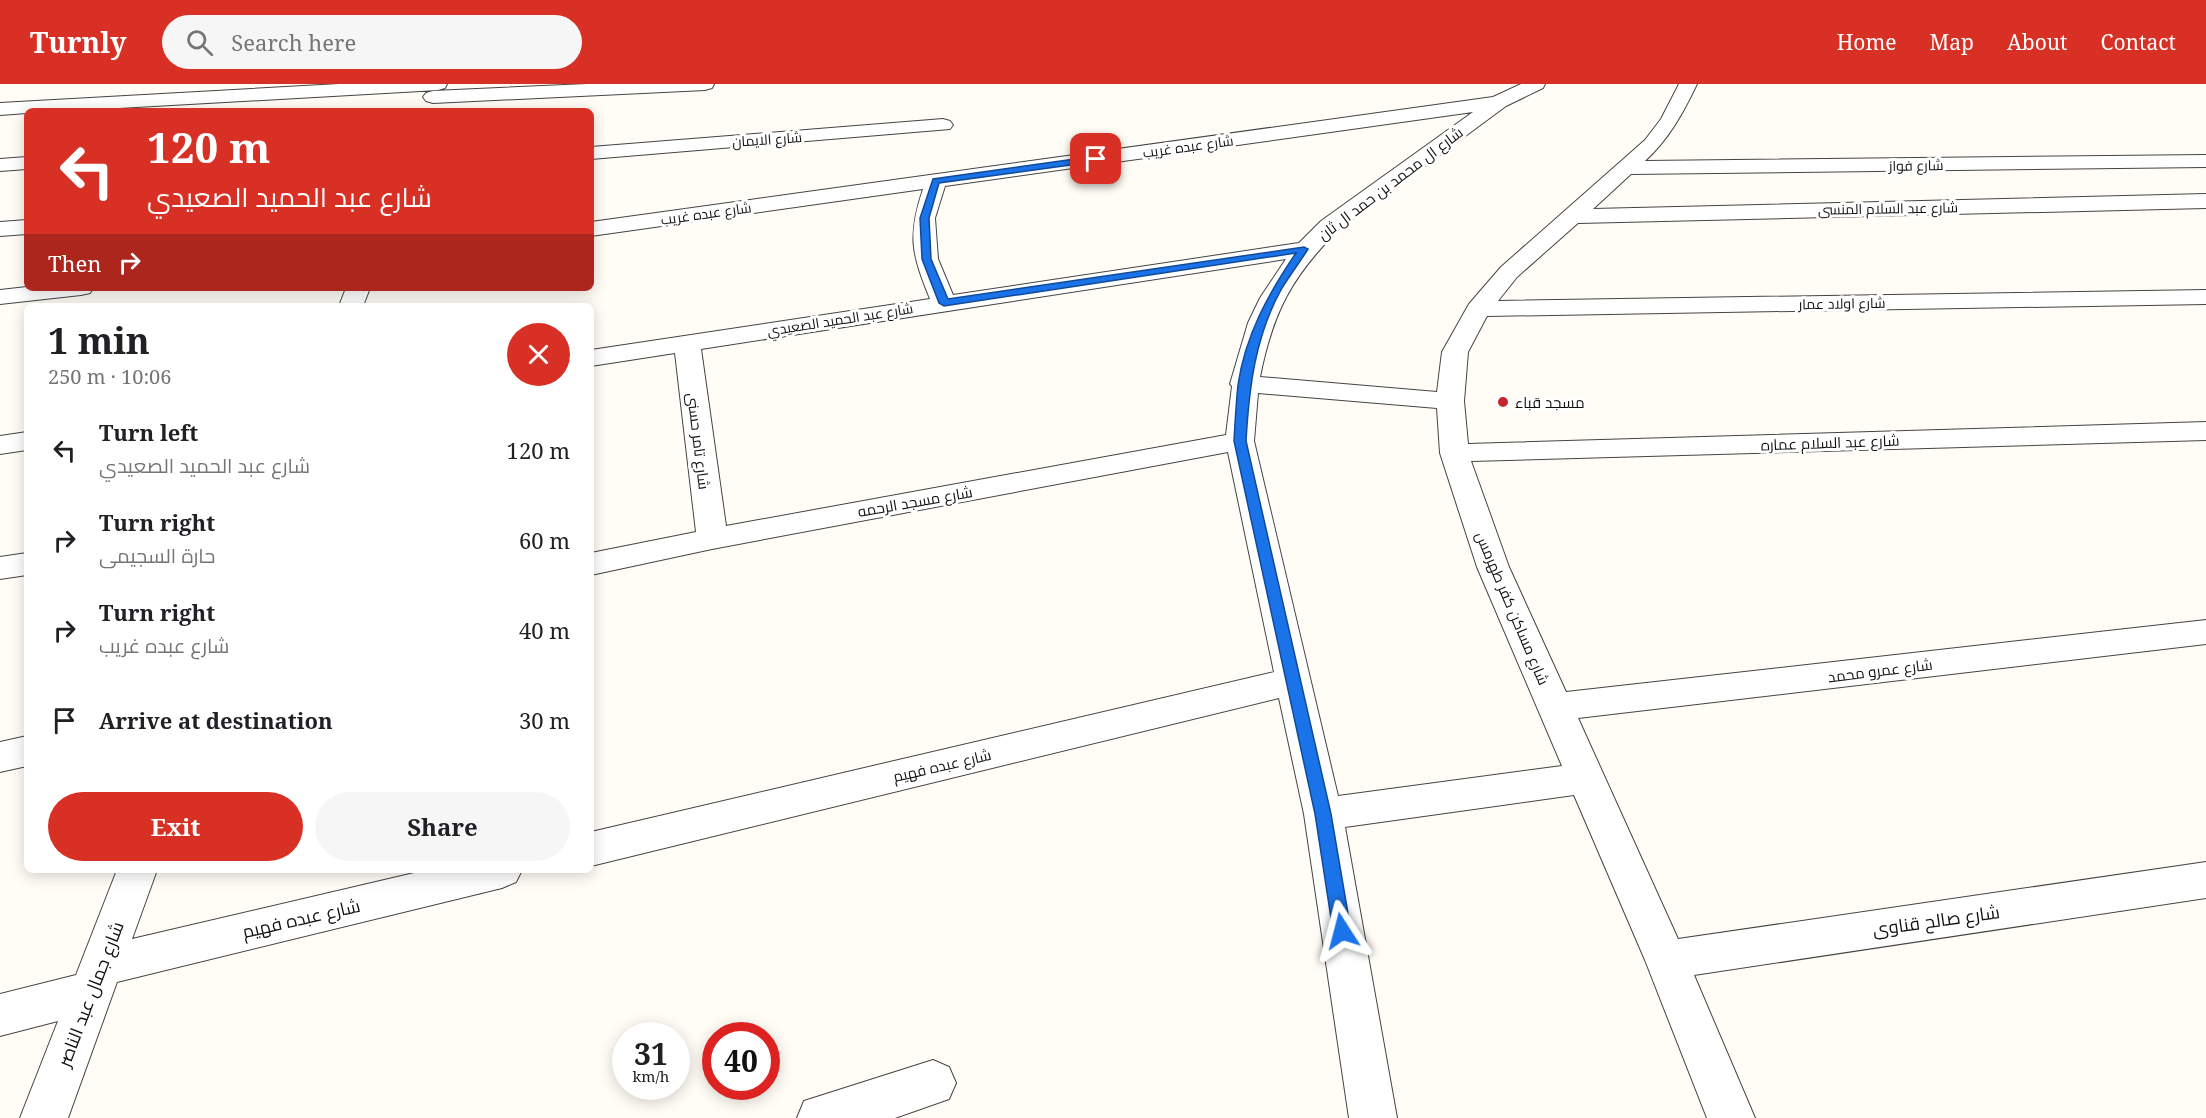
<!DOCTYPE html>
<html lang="en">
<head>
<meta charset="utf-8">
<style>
  body { margin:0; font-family:"Noto Serif",Cairo,serif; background:#f6f6f6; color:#202124; height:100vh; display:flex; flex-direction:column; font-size:22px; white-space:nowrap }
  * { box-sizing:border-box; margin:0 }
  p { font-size:20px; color:#757577 }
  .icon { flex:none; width:33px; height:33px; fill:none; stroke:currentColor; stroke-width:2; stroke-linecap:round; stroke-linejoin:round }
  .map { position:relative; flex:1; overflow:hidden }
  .details { position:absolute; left:24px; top:219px; width:570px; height:570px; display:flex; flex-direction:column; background:#fff; border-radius:9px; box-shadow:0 3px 15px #0003 }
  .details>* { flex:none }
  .banner { position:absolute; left:24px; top:24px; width:570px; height:183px; border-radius:9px; box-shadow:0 3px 15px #0003; background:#d93025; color:#fff; overflow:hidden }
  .speed { position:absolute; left:612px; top:938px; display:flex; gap:12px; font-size:30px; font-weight:700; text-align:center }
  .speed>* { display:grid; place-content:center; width:78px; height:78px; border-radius:50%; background:#fff; box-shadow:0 3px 15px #0003; line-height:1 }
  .speed small { font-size:15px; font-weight:400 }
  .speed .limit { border:9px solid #d22; background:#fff; color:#111 }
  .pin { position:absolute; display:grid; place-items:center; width:51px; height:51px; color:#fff; margin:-26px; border-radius:12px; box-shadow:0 3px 9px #0006 }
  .me { position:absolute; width:66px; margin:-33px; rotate:351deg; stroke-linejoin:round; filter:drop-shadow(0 0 4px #0008) }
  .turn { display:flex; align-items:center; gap:21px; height:126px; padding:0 24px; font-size:27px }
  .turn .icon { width:78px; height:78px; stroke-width:2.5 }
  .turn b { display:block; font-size:42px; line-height:51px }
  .then { display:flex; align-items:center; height:57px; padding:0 24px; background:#0003; gap:12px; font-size:22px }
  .round { display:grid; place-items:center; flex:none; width:63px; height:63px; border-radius:32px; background:#f6f6f6 }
  .headline { display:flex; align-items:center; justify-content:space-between; height:102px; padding:0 24px }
  h1 { font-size:36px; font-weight:700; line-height:45px }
  .action { display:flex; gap:12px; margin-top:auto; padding:12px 24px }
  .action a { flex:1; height:69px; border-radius:36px; background:#d93025; color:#fff; font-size:24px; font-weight:700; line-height:69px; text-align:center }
  .action a+a { background:#f6f6f6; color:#202124 }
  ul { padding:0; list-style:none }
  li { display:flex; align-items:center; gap:18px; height:90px; padding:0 24px }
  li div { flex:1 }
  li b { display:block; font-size:22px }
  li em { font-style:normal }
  header { display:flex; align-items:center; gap:36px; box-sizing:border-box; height:84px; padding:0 30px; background:#d93025; color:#fff }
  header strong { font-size:28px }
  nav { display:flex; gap:33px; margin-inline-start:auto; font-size:21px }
  .search { width:420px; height:54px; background:#f6f6f6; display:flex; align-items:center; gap:15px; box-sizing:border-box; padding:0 21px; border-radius:33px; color:#757577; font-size:22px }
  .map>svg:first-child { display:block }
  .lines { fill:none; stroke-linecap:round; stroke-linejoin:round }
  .minor-casing { stroke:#444; stroke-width:2 }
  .minor { fill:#fff; fill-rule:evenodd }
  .route { fill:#1a73e8; stroke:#114b97; stroke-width:1.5 }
  .poi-dot { fill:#c4262e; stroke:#fff; stroke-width:2 }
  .labels { text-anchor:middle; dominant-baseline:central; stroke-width:6; stroke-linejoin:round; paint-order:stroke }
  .far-street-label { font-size:14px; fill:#111; stroke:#fff }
  .street-label { font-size:15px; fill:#111; stroke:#fff }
  .poi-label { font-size:15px; fill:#111; stroke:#fff; text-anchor:start }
  .near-street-label { font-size:18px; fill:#111; stroke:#fff }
</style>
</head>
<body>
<header>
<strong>Turnly</strong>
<div class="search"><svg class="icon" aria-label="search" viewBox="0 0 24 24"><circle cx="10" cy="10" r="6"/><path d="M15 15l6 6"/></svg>Search here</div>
<nav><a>Home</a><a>Map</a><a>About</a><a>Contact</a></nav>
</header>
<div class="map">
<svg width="2206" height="1034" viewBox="0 0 2206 1034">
  <rect width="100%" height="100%" fill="#fffdf5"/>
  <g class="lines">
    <g class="minor-casing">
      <path id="minor" d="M339,0H447L445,4L438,6L66,27H27V29L0,31V19Z
        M587,0H714L712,4L705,6L433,19L426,17L423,13L426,9L433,7Z
        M1521,0H1545L1543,4L1506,22L1337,147C1291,194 1273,228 1260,293L1437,308L1442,268L1469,220L1501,183L1645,56L1661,35L1679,0H1697C1683,29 1669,55 1645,77L2206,71V83L1631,90L1593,125L2206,110V124L1578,139L1517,193L1498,217L2206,206V220L1487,232L1468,268L1464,317L1468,360L2206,338V356L1471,377L1509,483L1566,608L2206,536V560L1578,634L1678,855L2206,778V814L1694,891L1755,1034H1707L1645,876L1574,711L1345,743L1397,1034H1349L1304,730L1279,614L591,782V748L1274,588L1228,368L712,465L591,491V469L696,448L675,269L591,282V266L930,215C912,170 907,153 923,105L591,152V138L1493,13ZM1473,28L1321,137L1299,159L953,211L938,175L935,134L945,102ZM1286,175L1260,214L1248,239L1230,300L1232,302L1226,351L726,442L701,265ZM1258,309L1437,324L1440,369L1477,483L1562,682L1338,712L1254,357Z
        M943,35L950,37L953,41L950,45L591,75V63Z
        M27,73V85L0,87V75Z
        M27,136V150L0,152V138Z
        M27,203V204H93L90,209L81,211L0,220V206Z
        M346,204H370L363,222H339Z
        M27,348V366L0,370V352Z
        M27,469V491L0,495V473Z
        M27,652V682L0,688V658Z
        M117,786H157L132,855L427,786H522L516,798L502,804L117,898L68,1034H20L58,937L0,952V910L76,891Z
        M933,976L949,983L956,999L949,1015L895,1034H797L804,1017Z"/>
    </g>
    <use href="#minor" class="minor"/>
  </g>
  <path class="route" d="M1096,72L1099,73V77L939,99L929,134L931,175L948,215L1304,163L1308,165C1300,178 1290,191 1282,204C1255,252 1249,304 1246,357L1331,730L1351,847L1348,852L1342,855L1336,852L1333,847L1315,730L1234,357C1235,339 1236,320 1238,301C1245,252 1268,210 1296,169L944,222L939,219L922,175L920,134L933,95Z"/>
  <circle class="poi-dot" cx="1503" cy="318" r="6"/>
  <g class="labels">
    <g class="far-street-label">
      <text transform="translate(767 55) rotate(-4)">شارع الايمان</text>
      <text transform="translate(1188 62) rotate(-8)">شارع عبده غريب</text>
      <text transform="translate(1916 81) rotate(-1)">شارع فواز</text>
      <text transform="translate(1888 124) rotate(-1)">شارع عبد السلام المنسى</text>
      <text transform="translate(706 129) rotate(-8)">شارع عبده غريب</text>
      <text transform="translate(1842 219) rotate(-1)">شارع اولاد عمار</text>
      <text transform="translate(840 235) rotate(-9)">شارع عبد الحميد الصعيدي</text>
    </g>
    <g class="street-label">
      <text transform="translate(1390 99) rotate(-37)">شارع ال محمد بن حمد ال ثان</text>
      <text transform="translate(699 357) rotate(83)">شارع تامر حسنى</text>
      <text transform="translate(1830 358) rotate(-2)">شارع عبد السلام عماره</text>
      <text transform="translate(915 417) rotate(-10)">شارع مسجد الرحمه</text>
      <text transform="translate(1513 524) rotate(67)">شارع مساكن كفر طهرمس</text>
      <text transform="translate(1880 586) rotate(-7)">شارع عمرو محمد</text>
      <text transform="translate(942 681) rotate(-13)">شارع عبده فهيم</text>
    </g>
    <g class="poi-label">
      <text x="1515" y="318">مسجد قباء</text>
    </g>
    <g class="near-street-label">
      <text transform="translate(301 834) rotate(-13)">شارع عبده فهيم</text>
      <text transform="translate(1936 836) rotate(-8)">شارع صالح قناوى</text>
      <text transform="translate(90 910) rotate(-69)">شارع جمال عبد الناصر</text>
    </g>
  </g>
</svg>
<div class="speed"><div>31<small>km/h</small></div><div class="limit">40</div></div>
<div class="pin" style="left:1096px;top:75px;background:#d93025"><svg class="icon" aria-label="arrive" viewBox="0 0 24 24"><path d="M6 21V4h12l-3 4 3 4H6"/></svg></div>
<svg class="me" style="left:1342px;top:847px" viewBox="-20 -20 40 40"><path d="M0-17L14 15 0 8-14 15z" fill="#1a73e8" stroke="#fff" stroke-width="4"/></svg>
<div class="banner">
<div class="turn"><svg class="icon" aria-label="left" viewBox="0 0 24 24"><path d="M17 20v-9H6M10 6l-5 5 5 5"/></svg><div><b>120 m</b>شارع عبد الحميد الصعيدي</div></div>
<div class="then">Then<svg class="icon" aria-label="right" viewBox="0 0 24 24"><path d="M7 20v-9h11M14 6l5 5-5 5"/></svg></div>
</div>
<section class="details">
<div class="headline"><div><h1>1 min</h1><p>250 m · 10:06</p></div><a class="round" style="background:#d93025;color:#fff"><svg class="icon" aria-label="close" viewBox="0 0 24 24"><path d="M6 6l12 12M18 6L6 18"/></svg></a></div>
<ul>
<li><svg class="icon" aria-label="left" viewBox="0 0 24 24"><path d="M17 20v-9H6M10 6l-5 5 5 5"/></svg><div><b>Turn left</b><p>شارع عبد الحميد الصعيدي</p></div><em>120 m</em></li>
<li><svg class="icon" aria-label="right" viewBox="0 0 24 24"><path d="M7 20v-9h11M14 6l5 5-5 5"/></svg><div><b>Turn right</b><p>حارة السجيمى</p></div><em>60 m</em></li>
<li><svg class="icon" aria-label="right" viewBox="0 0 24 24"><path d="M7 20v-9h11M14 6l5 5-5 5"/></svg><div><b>Turn right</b><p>شارع عبده غريب</p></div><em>40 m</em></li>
<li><svg class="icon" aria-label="arrive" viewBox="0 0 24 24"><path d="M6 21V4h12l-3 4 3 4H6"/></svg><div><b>Arrive at destination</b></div><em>30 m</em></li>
</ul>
<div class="action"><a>Exit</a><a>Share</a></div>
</section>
</div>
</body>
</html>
